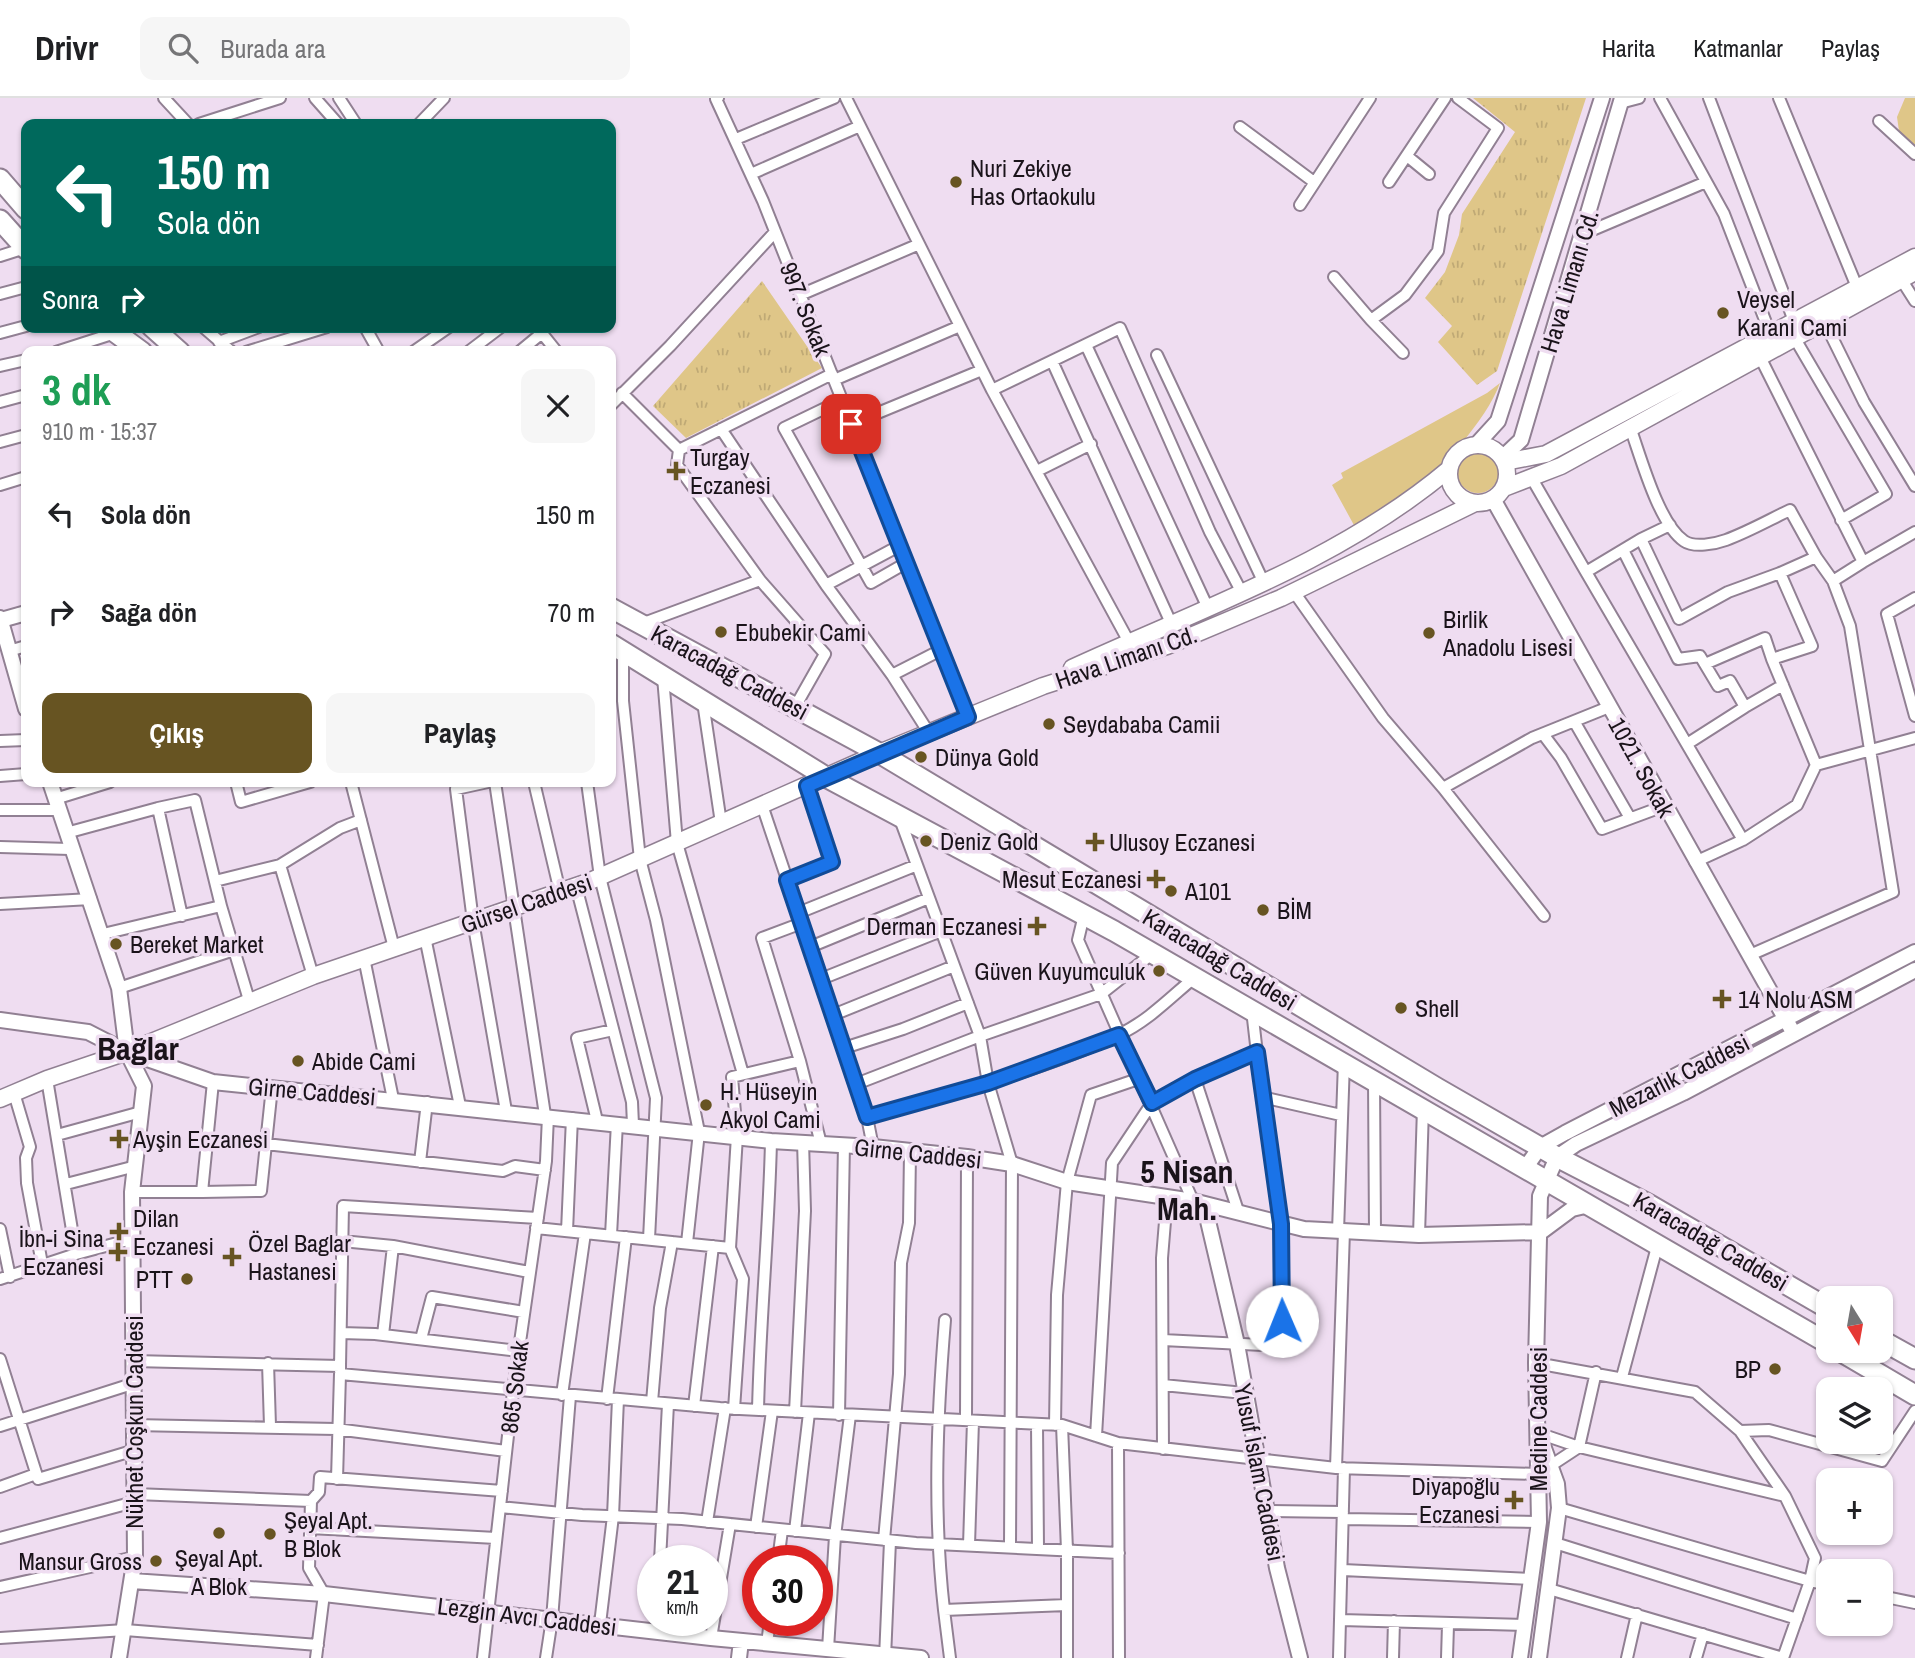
<!DOCTYPE html>
<html lang="tr">
<head>
<meta charset="utf-8">
<style>
  body { margin:0; font-family:"Archivo Narrow",sans-serif; background:#f6f6f6; color:#202124; height:100vh; display:flex; flex-direction:column; font-size:26px; white-space:nowrap }
  * { box-sizing:border-box; margin:0 }
  p { font-size:23px; color:#757577 }
  .icon { flex:none; width:38px; height:38px; fill:none; stroke:currentColor; stroke-width:2; stroke-linecap:round; stroke-linejoin:round }
  .map { position:relative; flex:1; overflow:hidden }
  .sheet { position:absolute; left:21px; top:248px; width:595px; height:441px; display:flex; flex-direction:column; background:#fff; border-radius:14px; box-shadow:0 2px 5px #0004 }
  .sheet>* { flex:none }
  .guide { position:absolute; left:21px; top:21px; width:595px; height:214px; border-radius:14px; box-shadow:0 2px 5px #0004; background:#00695c; color:#fff; overflow:hidden }
  .needle { width:46px; rotate:169deg }
  .buttons { position:absolute; left:1816px; top:1188px; display:grid; gap:14px }
  .buttons a { display:grid; place-items:center; width:77px; height:77px; border-radius:14px; background:#fff; box-shadow:0 2px 5px #0004; font-size:35px }
  .speed { position:absolute; left:637px; top:1447px; display:flex; gap:14px; font-size:35px; font-weight:700; text-align:center }
  .speed>* { display:grid; place-content:center; width:91px; height:91px; border-radius:50%; background:#fff; box-shadow:0 2px 5px #0004; line-height:1 }
  .speed small { font-size:18px; font-weight:400 }
  .speed .limit { border:10px solid #d22; background:#fff; color:#111 }
  .pin { position:absolute; display:grid; place-items:center; width:60px; height:60px; color:#fff; margin:-30px; border-radius:14px; box-shadow:0 4px 10px #0006 }
  .me { position:absolute; width:77px; margin:-38px; rotate:359deg; stroke-linejoin:round; filter:drop-shadow(0 0 5px #0008) }
  .turn { display:flex; align-items:center; gap:24px; height:147px; padding:0 21px; font-size:32px }
  .turn .icon { width:91px; height:91px; stroke-width:2.5 }
  .turn b { display:block; font-size:49px; line-height:60px }
  .then { display:flex; align-items:center; height:66px; padding:0 21px; background:#0003; gap:14px; font-size:26px }
  .round { display:grid; place-items:center; flex:none; width:74px; height:74px; border-radius:14px; background:#f6f6f6 }
  .summary { display:flex; align-items:center; justify-content:space-between; height:119px; padding:0 21px }
  h1 { font-size:42px; font-weight:800; line-height:52px; color:#1e9e55 }
  .primary-button { display:flex; gap:14px; margin-top:auto; padding:14px 21px }
  .primary-button a { flex:1; height:80px; border-radius:14px; background:#675422; color:#fff; font-size:28px; font-weight:800; line-height:80px; text-align:center }
  .primary-button a+a { background:#f6f6f6; color:#202124 }
  ul { padding:0; list-style:none }
  li { display:flex; align-items:center; gap:21px; height:98px; padding:0 21px }
  li div { flex:1 }
  li b { display:block; font-size:26px }
  li em { font-style:normal }
  header { display:flex; align-items:center; gap:42px; box-sizing:border-box; height:98px; padding:0 35px; background:#fff; border-bottom:2px solid #e0e0e0 }
  header strong { font-size:33px }
  nav { display:flex; gap:38px; margin-inline-start:auto; font-size:24px }
  .search { width:490px; height:63px; background:#f6f6f6; display:flex; align-items:center; gap:18px; box-sizing:border-box; padding:0 24px; border-radius:14px; color:#757577; font-size:26px }
  .map>svg:first-child { display:block }
  .green { fill:#dfc688 }
  .park { fill:url(#park-tufts) }
  .lines { fill:none; stroke-linecap:round; stroke-linejoin:round }
  .minor-casing { stroke:#918093; stroke-width:14 }
  .tertiary-casing { stroke:#918093; stroke-width:18 }
  .secondary-casing { stroke:#918093; stroke-width:19 }
  .trunk-casing { stroke:#918093; stroke-width:23 }
  .minor { stroke:#fff; stroke-width:10 }
  .tertiary { stroke:#fff; stroke-width:14 }
  .secondary { stroke:#fff; stroke-width:16 }
  .trunk { stroke:#fff; stroke-width:19 }
  .route-casing { stroke:#114b97; stroke-width:18 }
  .route { stroke:#1a73e8; stroke-width:12 }
  .poi-dot { fill:#675422; stroke:#efddf1; stroke-width:2.5 }
  .labels { text-anchor:middle; dominant-baseline:central; stroke-width:7; stroke-linejoin:round; paint-order:stroke }
  .poi-label { font-size:24px; fill:#1a131a; stroke:#efddf1; text-anchor:start }
  .street-label { font-size:24px; fill:#1a131a; stroke:#efddf1 }
  .district-label { font-size:32px; font-weight:bold; fill:#1a131a; stroke:#efddf1 }
</style>
</head>
<body>
<header>
<strong>Drivr</strong>
<div class="search"><svg class="icon" aria-label="search" viewBox="0 0 24 24"><circle cx="10" cy="10" r="6"/><path d="M15 15l6 6"/></svg>Burada ara</div>
<nav><a>Harita</a><a>Katmanlar</a><a>Paylaş</a></nav>
</header>
<div class="map">
<svg width="1915" height="1560" viewBox="0 0 1915 1560">
  <defs>
    <pattern id="park-tufts" width="24" height="20" patternUnits="userSpaceOnUse" patternTransform="scale(1.75)"><rect width="24" height="20" fill="#dfc688"/><path d="M3 7l-1-3M5 7V3M7 7l1-3M15 17l-1-3M17 17v-4M19 17l1-3" fill="none" stroke="#bfa975"/></pattern>
  </defs>
  <rect width="100%" height="100%" fill="#efddf1"/>
  <path class="green" d="M1905,0H1915V47L1899,33L1897,19Z
    M1500,285C1486,323 1440,373 1407,398C1391,410 1372,419 1355,429L1332,387L1343,380L1341,375L1487,295Z
    M1457 374a21 21 0 1 1 42 0a21 21 0 1 1-42 0Z"/>
  <path class="park" d="M1473,0H1586L1497,273L1477,287L1438,244L1452,228L1425,200L1445,174L1459,137L1462,116L1515,34Z
    M762,183L822,270L686,340L653,308Z"/>
  <g class="lines">
    <g class="minor-casing">
      <path id="minor" d="M164,0L188,26
        M315,0L338,26
        M339,0L356,26
        M718,0L716,1L763,103L968,619
        M846,0L992,292
        M1660,0L1724,116L1770,235
        M1709,0L1794,223
        M1779,0L1857,189
        M1620,5L1639,0
        M1879,23L1915,56
        M199,26L280,0
        M419,26L444,0
        M1240,29L1314,84
        M736,41L834,0
        M1407,58L1429,76
        M751,76L860,28
        M1389,84L1445,0
        M1300,107L1370,0
        M1583,136L1706,84
        M0,158L25,150
        M1334,179L1371,222L1405,197L1438,153L1444,115L1498,30L1458,0
        M1901,181L1915,203
        M0,196L26,189
        M800,197L917,147
        M1371,222L1403,255
        M1824,223L1864,304L1915,388
        M203,229L232,254
        M365,229L379,254
        M537,229L557,254
        M0,235L26,228
        M1794,239L1886,396L1841,422
        M219,244L259,229
        M1086,247L1207,508
        M56,254L115,235
        M246,254L327,229
        M413,254L449,229
        M468,254L501,229
        M519,254L542,235
        M1157,257L1263,483
        M1760,259L1863,464L1915,434
        M1052,263L1171,525
        M0,268L26,262
        M834,282L960,228
        M622,295L679,352L832,276
        M842,302L784,330L871,485L906,465
        M0,304L26,297
        M611,307L670,248L775,134
        M851,326L982,272
        M721,331L826,487
        M1631,332C1641,360 1659,426 1684,443C1694,450 1715,446 1726,442C1748,434 1769,422 1790,412L1816,459L1780,475
        M0,344L26,337
        M1037,373L1091,346
        M1531,379L1586,474L1641,441L1679,521L1728,494L1780,475L1812,548L1772,561L1816,667
        M0,387L26,379
        M1641,441L1670,427
        M1623,452L1678,561L1700,558L1718,588L1730,583L1745,609L1783,587
        M1816,459L1833,483
        M1586,474L1743,742
        M760,482L825,556L795,609
        M1294,494L1383,620L1443,690
        M1915,500L1887,516L1915,618
        M641,526L760,482L677,367L679,352
        M1129,544L992,292L1120,230L1210,434L1241,493
        M9,553L26,548
        M623,554V603L640,761L656,822L699,1034L687,1145
        M1705,566L1765,540L1772,561
        M892,577L826,487L899,448
        M663,579L677,745L743,976
        M703,604L721,725
        M1574,623L1630,720
        M929,635L892,577L941,552
        M1543,636L1561,660L1602,731L1664,708
        M0,643L26,642
        M1687,646L1745,609
        M0,678L26,676
        M236,684L241,704L310,684
        M351,684L394,850
        M488,684L456,691L473,823L506,1013
        M495,684L545,1017
        M534,684L560,794
        M587,684L600,779L656,1000L649,1141
        M55,701L110,684
        M762,707L856,986
        M0,712H59
        M900,721L980,938L988,985L1012,1066L1010,1448
        M66,735L158,710
        M0,749L70,751
        M1695,764L1743,742L1797,707L1816,667L1915,640
        M787,782L832,764L807,688
        M215,783L280,767
        M576,788L632,1004L633,1027
        M0,806L91,801
        M798,815L917,767
        M1084,817L1078,842L1193,1103
        M182,818L158,710L195,702L221,808
        M1544,818L1443,690L1532,640L1609,609
        M802,825L762,840L800,963L821,1046
        M103,836L221,808L249,902
        M425,839L460,1008
        M810,849L929,800
        M1750,857L1893,794L1850,528L1833,483L1863,464
        M364,860L393,1001
        M313,878L280,767L340,730L361,722
        M821,881L941,833
        M119,890L234,852
        M1252,912L1262,999
        M833,917L954,868
        M844,950L903,931L968,905
        M47,981L76,1156L132,1141
        M1374,982L1375,1135
        M14,995L30,1049L26,1060L27,1085L42,1166
        M867,1019L856,986L980,938L1101,896L1153,855
        M597,1023L577,940L613,932
        M57,1037L141,1014
        M266,1046L503,1073L515,1068L545,1072
        M873,1049L867,1019C949,996 1042,973 1118,937C1147,924 1171,899 1195,879
        M420,1064L427,1004
        M66,1086L136,1068
        M132,1094H202L213,984
        M202,1094L261,1093L272,989
        M1239,1116L1195,981L1257,954
        M536,1130L730,1150L737,1038L732,979L800,963
        M0,1131L10,1179
        M567,1133L572,1020
        M1338,1133L1344,964
        M611,1137L617,1025
        M1419,1137L1423,1010
        M342,1143L393,1148
        M730,1150L743,1181L734,1311
        M0,1181L76,1156
        M341,1235L375,1236L518,1253
        M383,1237L393,1148L529,1174
        M421,1241L432,1199L524,1214
        M1163,1242L1282,1248L1281,1126L1262,999L1341,1017
        M0,1261L38,1381L135,1352
        M134,1263L340,1268V1273
        M268,1265L270,1328
        M1536,1265L1695,1294L1740,1333L1785,1398L1579,1349L1538,1335
        M340,1268L343,1108L538,1120
        M1622,1279L1658,1145
        M1163,1287L1244,1295
        M562,1297L585,1135
        M607,1301L626,1139
        M652,1304L660,1210L672,1144
        M694,1308L713,1148
        M758,1312C760,1222 769,1133 771,1043
        M795,1314L805,1113L803,1043
        M839,1317L844,1046
        M966,1322L967,1059
        M1037,1326L1038,1450
        M134,1327L336,1331L506,1353
        M1055,1327L1057,1197L1067,1084L1091,997L1141,980
        M1062,1327L1067,1452V1560
        M0,1328L132,1286
        M1740,1333L1769,1332L1882,1363L1915,1313
        M1096,1338L1112,1065L1152,1005L1195,981
        M1118,1345L1119,1560
        M1163,1351L1162,1160L1167,1099
        M1336,1370L1344,1133
        M337,1381L340,1276L720,1310L1062,1327L1118,1345L1336,1370L1538,1376L1579,1349L1596,1274
        M0,1389L36,1376
        M135,1396L311,1403
        M1785,1398L1815,1460L1810,1483L1829,1487
        M500,1409L582,1417L682,1421L916,1445L1119,1455
        M1266,1413L1343,1414
        M1343,1421L1539,1424
        M707,1424L725,1310
        M756,1429L772,1313
        M310,1430L496,1440
        M795,1433L809,1315
        M0,1440L134,1404
        M884,1442L899,1276L901,1165L909,1125L910,1054
        M1555,1445L1797,1521
        M969,1447L973,1323
        M660,1463L668,1306
        M778,1463L782,1432
        M1343,1472L1531,1481
        M0,1489L135,1459
        M1549,1491L1783,1560L1810,1483L1559,1410
        M1881,1498L1915,1505
        M944,1512C933,1414 937,1320 945,1222
        M1341,1522L1525,1527
        M600,1526L613,1418L618,1301
        M0,1540L125,1532L318,1547
        M711,1540L730,1426
        M767,1546L770,1522
        M828,1551L835,1438L850,1317
        M316,1560L324,1496L309,1470L311,1403L319,1394L320,1379L502,1393
        M483,1560L513,1293L546,1063L548,1018
        M546,1560L552,1521L570,1298
        M885,1560L890,1443
        M950,1560L944,1512L1067,1507
        M1339,1560L1344,1370
        M1393,1560L1394,1523
        M1447,1560L1448,1527
        M1627,1560L1637,1516
        M1696,1560L1703,1536"/>
    </g>
    <g class="tertiary-casing">
      <path id="tertiary" d="M1477,346L1498,323L1602,0
        M1503,359L1521,342L1622,0
        M1493,401L1794,936
        M0,520L26,611
        M1,522L26,515
        M50,684L119,890L127,954L144,988L132,1094L135,1459L119,1560
        M0,922L88,934L127,954L213,984L771,1043L873,1049L967,1059L1012,1066L1067,1084L1193,1103L1304,1131L1419,1137L1541,1134
        M1526,1069L1540,1049L1565,1035L1915,854
        M1204,1106L1237,1246L1277,1470L1300,1560
        M1541,1134L1572,1111L1589,1107
        M132,1483L324,1496L711,1540L921,1560
        M739,1560L741,1543
        M1520,1560L1539,1424L1536,1265L1540,1098L1557,1059L1576,1046L1683,995L1915,872
        M1539,1560L1559,1410L1557,1386L1541,1342"/>
    </g>
    <g class="secondary-casing">
      <path id="secondary" d="M1449 376a29 29 0 1 1 58 0a29 29 0 1 1-58 0Z
        M1505,364L1546,356L1915,159
        M1504,390L1561,368L1915,174
        M1072,570C1200,511 1340,463 1449,371
        M0,1001L47,981L127,954L313,878L588,784L879,655L1043,588L1167,548L1281,500L1475,405"/>
    </g>
    <g class="trunk-casing">
      <path id="trunk" d="M0,81L26,111
        M0,122L26,151
        M108,229L142,254
        M152,229L180,254
        M611,510L879,655L1437,990L1557,1059L1648,1106L1829,1211
        M611,546L826,679L1114,833L1829,1246
        M1881,1242L1915,1261
        M1840,1253L1915,1297"/>
    </g>
    <use href="#minor" class="minor"/>
    <use href="#tertiary" class="tertiary"/>
    <use href="#secondary" class="secondary"/>
    <use href="#trunk" class="trunk"/>
  </g>
  <g class="lines">
    <g class="route-casing">
      <path id="route" d="M851,326L968,619L807,688L832,764L787,782L867,1019L988,985L1119,937L1152,1005L1195,981L1257,954L1281,1126L1282,1223"/>
    </g>
    <use href="#route" class="route"/>
  </g>
  <g class="poi-dot">
    <circle cx="956" cy="84" r="7"/>
    <circle cx="1723" cy="215" r="7"/>
    <path d="M672.5 362.5h7v7h7v7h-7v7h-7v-7h-7v-7h7z"/>
    <circle cx="721" cy="534" r="7"/>
    <circle cx="1429" cy="535" r="7"/>
    <circle cx="1049" cy="626" r="7"/>
    <circle cx="921" cy="659" r="7"/>
    <circle cx="926" cy="743" r="7"/>
    <path d="M1091.5 733.5h7v7h7v7h-7v7h-7v-7h-7v-7h7z"/>
    <path d="M1152.5 770.5h7v7h7v7h-7v7h-7v-7h-7v-7h7z"/>
    <circle cx="1171" cy="793" r="7"/>
    <circle cx="1263" cy="812" r="7"/>
    <path d="M1033.5 817.5h7v7h7v7h-7v7h-7v-7h-7v-7h7z"/>
    <circle cx="116" cy="846" r="7"/>
    <circle cx="1159" cy="873" r="7"/>
    <path d="M1718.5 890.5h7v7h7v7h-7v7h-7v-7h-7v-7h7z"/>
    <circle cx="1401" cy="910" r="7"/>
    <circle cx="298" cy="963" r="7"/>
    <circle cx="706" cy="1007" r="7"/>
    <path d="M115.5 1030.5h7v7h7v7h-7v7h-7v-7h-7v-7h7z"/>
    <path d="M115.5 1123.5h7v7h7v7h-7v7h-7v-7h-7v-7h7z"/>
    <path d="M114.5 1143.5h7v7h7v7h-7v7h-7v-7h-7v-7h7z"/>
    <path d="M228.5 1148.5h7v7h7v7h-7v7h-7v-7h-7v-7h7z"/>
    <circle cx="187" cy="1181" r="7"/>
    <circle cx="1775" cy="1271" r="7"/>
    <path d="M1510.5 1391.5h7v7h7v7h-7v7h-7v-7h-7v-7h7z"/>
    <circle cx="219" cy="1435" r="7"/>
    <circle cx="270" cy="1436" r="7"/>
    <circle cx="156" cy="1463" r="7"/>
  </g>
  <g class="labels">
    <g class="poi-label">
      <text x="970" y="70">Nuri Zekiye<tspan x="970" dy="28">Has Ortaokulu</tspan></text>
      <text x="1737" y="201">Veysel<tspan x="1737" dy="28">Karani Cami</tspan></text>
      <text x="690" y="359">Turgay<tspan x="690" dy="28">Eczanesi</tspan></text>
      <text x="1443" y="521">Birlik<tspan x="1443" dy="28">Anadolu Lisesi</tspan></text>
      <text x="735" y="534">Ebubekir Cami</text>
      <text x="1063" y="626">Seydababa Camii</text>
      <text x="935" y="659">Dünya Gold</text>
      <text x="940" y="743">Deniz Gold</text>
      <text x="1109" y="744">Ulusoy Eczanesi</text>
      <text x="1142" y="781" text-anchor="end">Mesut Eczanesi</text>
      <text x="1185" y="793">A101</text>
      <text x="1277" y="812">BİM</text>
      <text x="1023" y="828" text-anchor="end">Derman Eczanesi</text>
      <text x="130" y="846">Bereket Market</text>
      <text x="1145" y="873" text-anchor="end">Güven Kuyumculuk</text>
      <text x="1738" y="901">14 Nolu ASM</text>
      <text x="1415" y="910">Shell</text>
      <text x="312" y="963">Abide Cami</text>
      <text x="720" y="993">H. Hüseyin<tspan x="720" dy="28">Akyol Cami</tspan></text>
      <text x="133" y="1041">Ayşin Eczanesi</text>
      <text x="133" y="1120">Dilan<tspan x="133" dy="28">Eczanesi</tspan></text>
      <text x="104" y="1140" text-anchor="end">İbn-i Sina<tspan x="104" dy="28">Eczanesi</tspan></text>
      <text x="248" y="1145">Özel Baglar<tspan x="248" dy="28">Hastanesi</tspan></text>
      <text x="173" y="1181" text-anchor="end">PTT</text>
      <text x="1761" y="1271" text-anchor="end">BP</text>
      <text x="1500" y="1388" text-anchor="end">Diyapoğlu<tspan x="1500" dy="28">Eczanesi</tspan></text>
      <text x="284" y="1422">Şeyal Apt.<tspan x="284" dy="28">B Blok</tspan></text>
      <text x="219" y="1460" text-anchor="middle">Şeyal Apt.<tspan x="219" dy="28">A Blok</tspan></text>
      <text x="142" y="1463" text-anchor="end">Mansur Gross</text>
    </g>
    <g class="street-label">
      <text transform="translate(1569 183) rotate(-73)">Hava Limanı Cd.</text>
      <text transform="translate(806 211) rotate(68)">997. Sokak</text>
      <text transform="translate(1126 559) rotate(-19)">Hava Limanı Cd.</text>
      <text transform="translate(730 574) rotate(28)">Karacadağ Caddesi</text>
      <text transform="translate(1642 669) rotate(61)">1021. Sokak</text>
      <text transform="translate(526 805) rotate(-19)">Gürsel Caddesi</text>
      <text transform="translate(1220 861) rotate(31)">Karacadağ Caddesi</text>
      <text transform="translate(1679 977) rotate(-27)">Mezarlık Caddesi</text>
      <text transform="translate(312 993) rotate(5)">Girne Caddesi</text>
      <text transform="translate(918 1055) rotate(6)">Girne Caddesi</text>
      <text transform="translate(1711 1143) rotate(30)">Karacadağ Caddesi</text>
      <text transform="translate(514 1289) rotate(-83)">865 Sokak</text>
      <text transform="translate(1538 1321) rotate(-90)">Medine Caddesi</text>
      <text transform="translate(134 1324) rotate(-90)">Nükhet Coşkun Caddesi</text>
      <text transform="translate(1260 1374) rotate(79)">Yusuf İslam Caddesi</text>
      <text transform="translate(527 1518) rotate(7)">Lezgin Avcı Caddesi</text>
    </g>
    <g class="district-label">
      <text x="138" y="950">Bağlar</text>
      <text x="1187" y="1073">5 Nisan<tspan x="1187" dy="37">Mah.</tspan></text>
    </g>
  </g>
</svg>
<div class="buttons">
<a><svg class="needle" viewBox="-14 -14 28 28"><path d="M0-13l5 13h-10z" fill="#e53935"/><path d="M0 13l5-13h-10z" fill="#757577"/></svg></a>
<a><svg class="icon" aria-label="layers" viewBox="0 0 24 24"><path d="M12 4l9 5-9 5-9-5zM3 14l9 5 9-5"/></svg></a>
<a>+</a>
<a>−</a>
</div>
<div class="speed"><div>21<small>km/h</small></div><div class="limit">30</div></div>
<div class="pin" style="left:851px;top:326px;background:#d93025"><svg class="icon" aria-label="arrive" viewBox="0 0 24 24"><path d="M6 21V4h12l-3 4 3 4H6"/></svg></div>
<svg class="me" style="left:1282px;top:1223px" viewBox="-20 -20 40 40"><circle r="19" fill="#fff"/><path d="M0-13L10 11 0 6-10 11z" fill="#1a73e8"/></svg>
<div class="guide">
<div class="turn"><svg class="icon" aria-label="left" viewBox="0 0 24 24"><path d="M17 20v-9H6M10 6l-5 5 5 5"/></svg><div><b>150 m</b>Sola dön</div></div>
<div class="then">Sonra<svg class="icon" aria-label="right" viewBox="0 0 24 24"><path d="M7 20v-9h11M14 6l5 5-5 5"/></svg></div>
</div>
<section class="sheet">
<div class="summary"><div><h1>3 dk</h1><p>910 m · 15:37</p></div><a class="round"><svg class="icon" aria-label="close" viewBox="0 0 24 24"><path d="M6 6l12 12M18 6L6 18"/></svg></a></div>
<ul>
<li><svg class="icon" aria-label="left" viewBox="0 0 24 24"><path d="M17 20v-9H6M10 6l-5 5 5 5"/></svg><div><b>Sola dön</b></div><em>150 m</em></li>
<li><svg class="icon" aria-label="right" viewBox="0 0 24 24"><path d="M7 20v-9h11M14 6l5 5-5 5"/></svg><div><b>Sağa dön</b></div><em>70 m</em></li>
</ul>
<div class="primary-button"><a>Çıkış</a><a>Paylaş</a></div>
</section>
</div>
</body>
</html>
